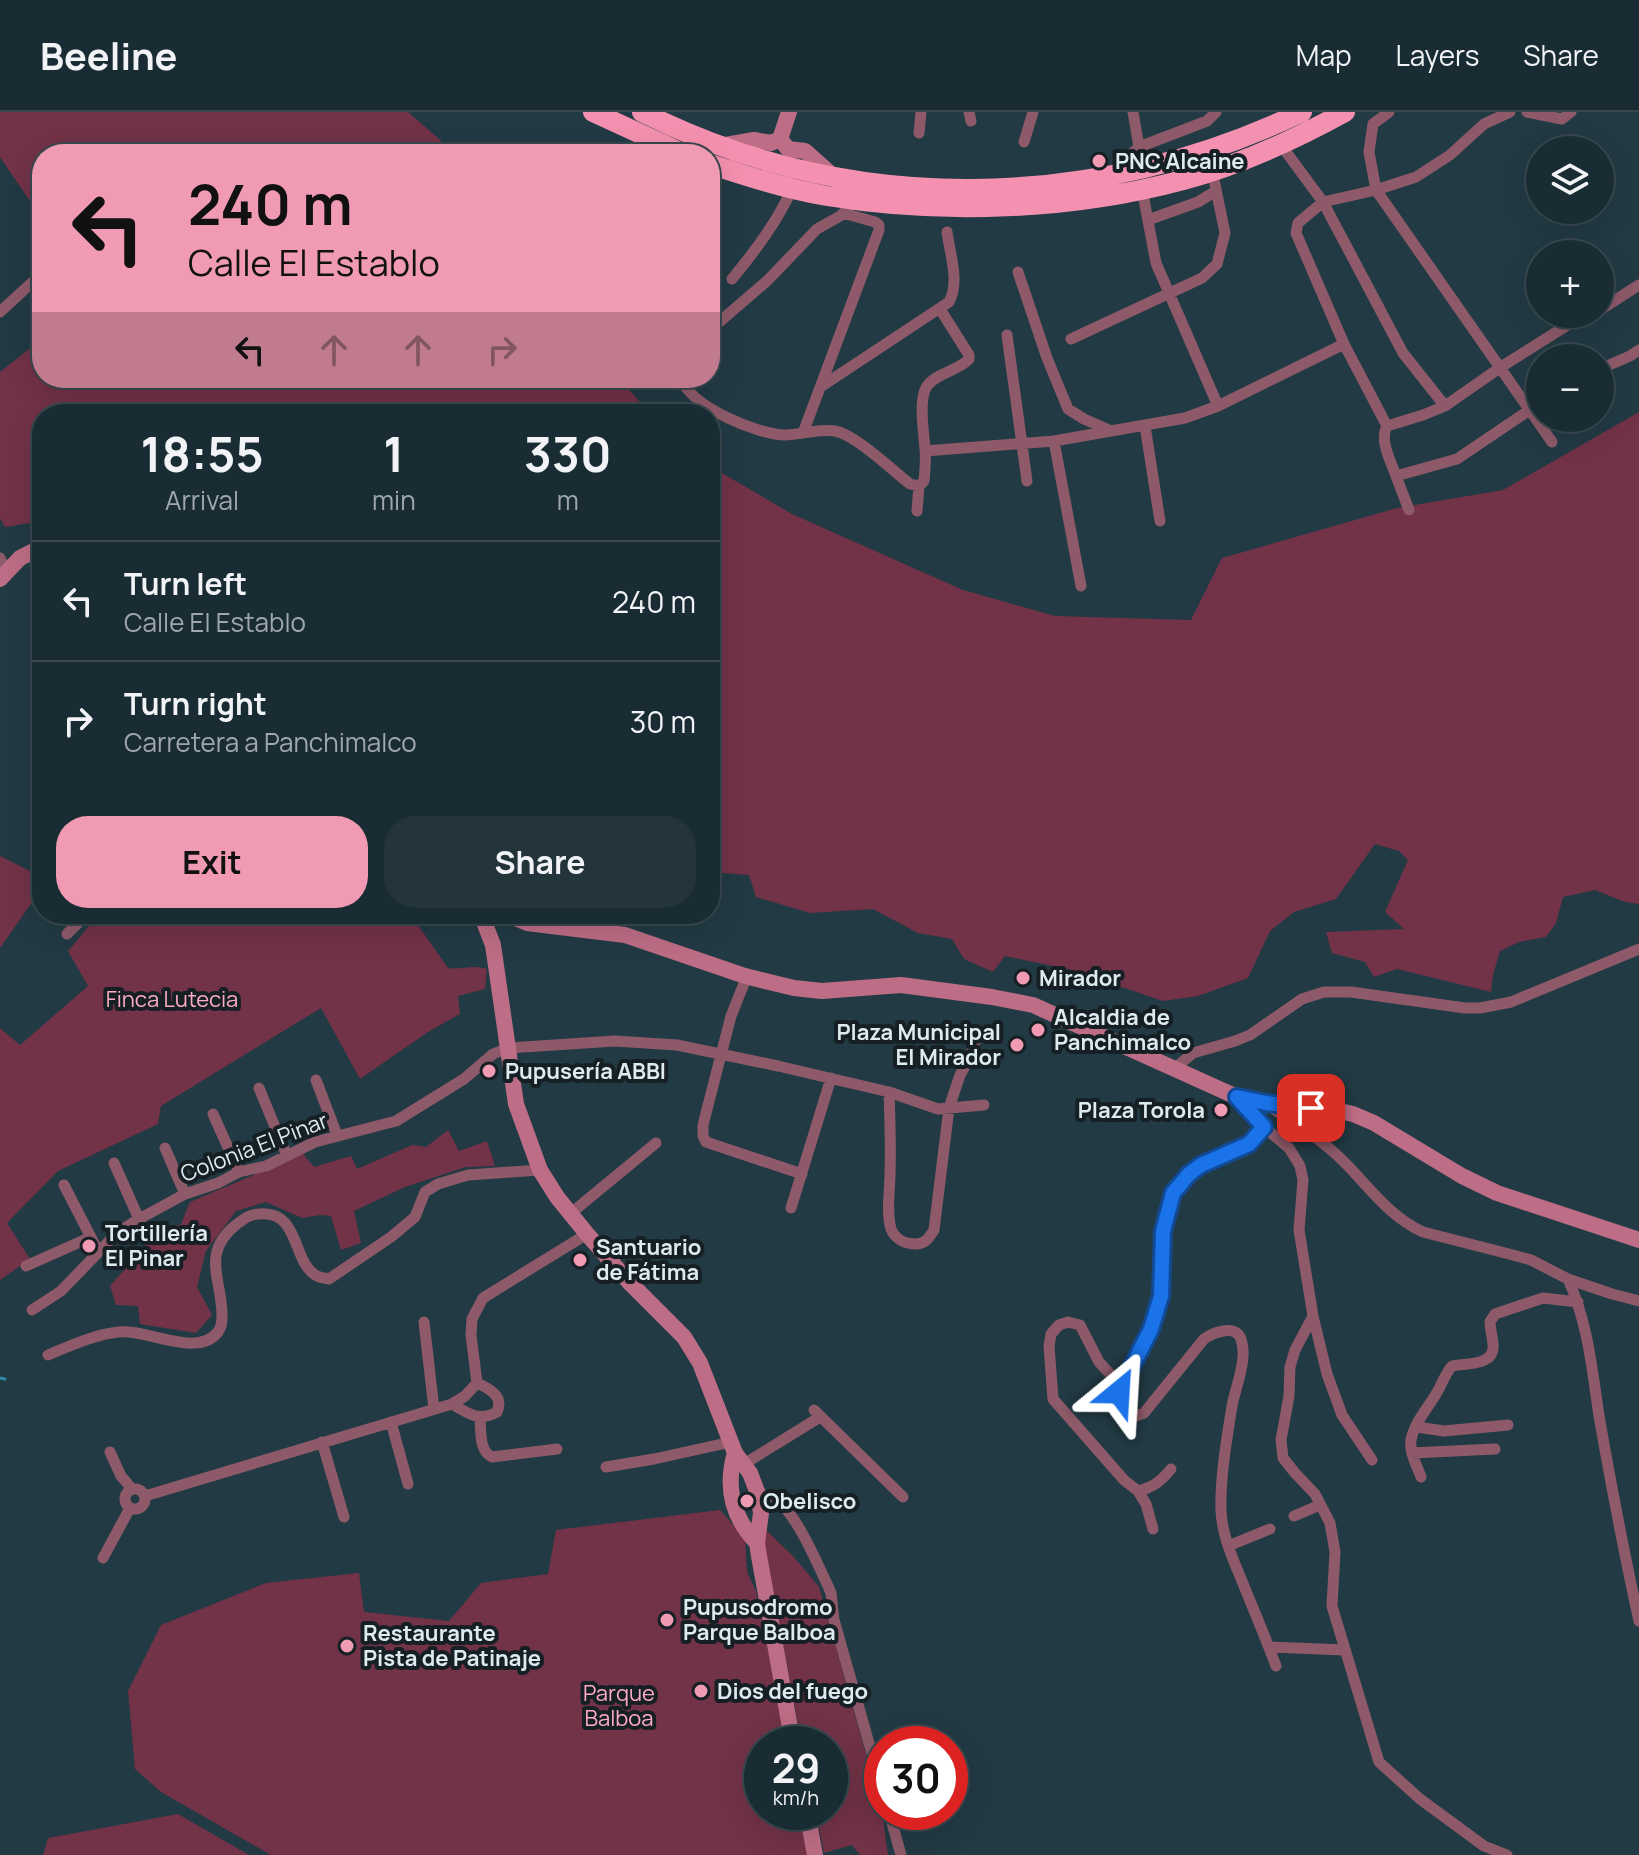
<!DOCTYPE html>
<html lang="en">
<head>
<meta charset="utf-8">
<style>
  body { margin:0; font-family:Manrope,sans-serif; background:#23343b; color:#f1f3f6; height:100vh; display:flex; flex-direction:column; font-size:30px; white-space:nowrap }
  * { box-sizing:border-box; margin:0 }
  p { font-size:26px; color:#9fa7ac }
  .icon { flex:none; width:44px; height:44px; fill:none; stroke:currentColor; stroke-width:2; stroke-linecap:round; stroke-linejoin:round }
  .map { position:relative; flex:1; overflow:hidden }
  .side { position:absolute; left:32px; top:292px; width:688px; height:520px; display:flex; flex-direction:column; background:#1a2c33; border-radius:32px; box-shadow:0 8px 32px #0002,0 0 0 2px #38484e }
  .side>* { flex:none }
  .top-card { position:absolute; left:32px; top:32px; width:688px; height:244px; border-radius:32px; box-shadow:0 8px 32px #0002,0 0 0 2px #38484e; background:#f19ab3; color:#111; overflow:hidden }
  .controls { position:absolute; left:1526px; top:24px; display:grid; gap:16px }
  .controls a { display:grid; place-items:center; width:88px; height:88px; border-radius:50%; background:#1a2c33; box-shadow:0 8px 32px #0002,0 0 0 2px #38484e; font-size:40px }
  .speed { position:absolute; left:744px; top:1614px; display:flex; gap:16px; font-size:40px; font-weight:700; text-align:center }
  .speed>* { display:grid; place-content:center; width:104px; height:104px; border-radius:50%; background:#1a2c33; box-shadow:0 8px 32px #0002,0 0 0 2px #38484e; line-height:1 }
  .speed small { font-size:20px; font-weight:400 }
  .speed .limit { border:12px solid #d22; background:#fff; color:#111 }
  .pin { position:absolute; display:grid; place-items:center; width:68px; height:68px; color:#fff; margin:-34px; border-radius:16px; box-shadow:0 4px 12px #0006 }
  .me { position:absolute; width:88px; margin:-44px; rotate:27deg; stroke-linejoin:round; filter:drop-shadow(0 0 6px #0008) }
  .turn { display:flex; align-items:center; gap:28px; height:168px; padding:0 24px; font-size:36px }
  .turn .icon { width:104px; height:104px; stroke-width:2.5 }
  .turn b { display:block; font-size:56px; line-height:68px }
  .lanes { display:flex; align-items:center; height:76px; padding:0 24px; background:#0003; justify-content:center; gap:40px; direction:ltr }
  .lanes .off { opacity:.35 }
  .eta { display:flex; justify-content:space-evenly; align-items:center; height:136px; text-align:center }
  .eta b { font-size:48px; font-weight:700; line-height:56px }
  .button { display:flex; gap:16px; margin-top:auto; padding:16px 24px }
  .button a { flex:1; height:92px; border-radius:32px; background:#f19ab3; color:#111; font-size:32px; font-weight:700; line-height:92px; text-align:center }
  .button a+a { background:#23343b; color:#f1f3f6 }
  ul { padding:0; list-style:none }
  li { display:flex; align-items:center; gap:24px; height:120px; padding:0 24px; border-top:2px solid #38484e }
  li div { flex:1 }
  li b { display:block; font-size:30px }
  li em { font-style:normal }
  header { display:flex; align-items:center; gap:48px; box-sizing:border-box; height:112px; padding:0 40px; background:#1a2c33; border-bottom:2px solid #38484e }
  header strong { font-size:38px }
  nav { display:flex; gap:44px; margin-inline-start:auto; font-size:28px }
  .map>svg:first-child { display:block }
  .green { fill:#723247 }
  .lines { fill:none; stroke-linecap:round; stroke-linejoin:round }
  .stream { stroke:#3089a8; stroke-width:3 }
  .street { stroke:#8e5a69; stroke-width:11 }
  .secondary { stroke:#bd6d85; stroke-width:16 }
  .highway { stroke:#f591b0; stroke-width:20 }
  .route-casing { stroke:#114b97; stroke-width:20 }
  .route { stroke:#1a73e8; stroke-width:14 }
  .poi-dot { fill:#f19ab3; stroke:#151f24; stroke-width:3 }
  .labels { text-anchor:middle; dominant-baseline:central; stroke-width:8; stroke-linejoin:round; paint-order:stroke }
  .poi-label { font-size:22px; font-weight:bold; fill:#ddebf1; stroke:#151f24; text-anchor:start }
  .park-label { font-size:22px; fill:#fdabc2; stroke:#151f24 }
  .street-label { font-size:22px; fill:#ddebf1; stroke:#151f24 }
</style>
</head>
<body>
<header>
<strong>Beeline</strong>
<nav><a>Map</a><a>Layers</a><a>Share</a></nav>
</header>
<div class="map">
<svg width="1639" height="1743" viewBox="0 0 1639 1743">
  <rect width="100%" height="100%" fill="#223a44"/>
  <path class="green" d="M0,0H408L456,42H42V102L34,95L0,45Z
    M42,227V266H618L651,302H42V409L5,415L0,406V260Z
    M1639,300V792L1625,790L1595,778L1563,785L1556,811L1546,825L1519,830L1500,839L1493,863L1491,880L1397,857L1374,865L1365,850L1332,841L1326,820L1404,817L1385,800L1408,748L1399,739L1375,732L1336,787L1294,800L1270,819L1248,866L1198,884L1163,889L1072,858L1005,844L993,860L964,847L952,827L918,821L873,797L810,801L756,785L749,763L710,760V354L792,402L963,478L1055,504L1191,508L1222,446L1397,396L1503,378Z
    M0,744L42,765V776L0,836Z
    M99,802H424L415,809L448,856C465,858 469,852 487,857L485,877L458,884L460,902L428,920L360,967L321,896L161,994L158,1012L58,1059L7,1111L30,1147L0,1168V916L20,933L88,874L68,839Z
    M448,1018L459,1039L487,1029L495,1054L466,1055L405,1075L354,1099L361,1131L341,1138L331,1104L321,1103L302,1106L266,1090L236,1099L206,1139L197,1175L212,1203L196,1221L140,1212L138,1194L116,1193L110,1174L157,1120L181,1112L190,1090L303,1042L314,1055L351,1044L357,1057L412,1033L426,1035Z
    M720,1398L745,1426L747,1460L756,1479L787,1632H762V1700H800L809,1743H271L161,1680L135,1657L128,1579L161,1513L266,1471L359,1461L364,1500L449,1509L481,1471L548,1462L556,1418Z
    M766,1418L793,1444L819,1475L882,1700L888,1743H860L852,1733L824,1741L816,1700H830V1632H802L764,1432Z
    M178,1702L249,1743H43L48,1726Z"/>
  <g class="lines">
    <path class="stream" d="M0,1266L5,1267"/>
    <path class="street" d="M969,0L971,9
      M1389,0L1373,12L1369,40L1376,78L1552,330
      M1527,0L1562,7L1571,0
      M919,21L921,0
      M1024,30L1033,0
      M1281,33L1323,90L1403,241L1445,294
      M1139,35L1207,9L1216,0
      M1113,60L1139,35L1133,0
      M1142,77L1156,151L1218,294
      M1148,108L1198,90L1216,79
      M1018,160L1047,246L1068,297L1084,307L1109,318
      M732,167C755,139 777,110 792,77
      M1600,198L1639,173
      M0,200L38,165
      M710,218L767,169L817,117L849,99
      M1007,223L1027,369
      M1071,227L1202,166L1217,152L1225,121L1212,58
      M1344,232L1296,121L1298,111L1323,90L1376,78L1416,65L1450,43L1484,12L1510,0
      M1600,257L1630,244L1639,238
      M681,266C691,295 756,322 785,323C801,323 819,316 835,319C856,323 892,358 910,372L919,374L924,369C925,359 926,348 925,337C924,322 918,287 927,274C936,261 958,259 969,247V243L940,197
      M822,274L949,190C960,171 950,142 947,120
      M1145,314L1160,409
      M1387,314L1423,303L1445,294L1501,255L1566,214L1592,202
      M803,321L879,118V113L875,110L843,101
      M1054,329L1081,474
      M925,339L1054,329L1185,306L1218,294L1344,232L1387,314C1379,329 1391,349 1396,364L1457,347L1540,291
      M1396,364L1409,398
      M917,399L919,374
      M0,446L6,459
      M67,822L87,802
      M747,864L731,904L703,1013V1024L706,1030L802,1062
      M1174,957L1193,941L1235,929L1250,923L1302,887L1324,880H1351L1465,896H1480L1511,890L1639,837
      M316,968L337,1023
      M259,976L287,1044
      M889,980C890,1007 891,1034 890,1061C890,1078 886,1100 891,1117C895,1127 905,1132 916,1132C926,1131 928,1127 934,1118L949,996L960,963L971,943L977,922
      M1237,986L1264,1015L1289,1036L1300,1054L1303,1068L1299,1118L1313,1204L1327,1262L1342,1303L1372,1348
      M1266,992C1290,1008 1317,1024 1338,1044C1366,1070 1387,1104 1423,1120L1513,1143L1531,1148L1568,1167L1612,1182L1639,1189
      M213,1002L239,1060
      M1264,1015L1249,1032L1201,1053L1189,1062L1173,1081L1163,1119L1161,1184L1151,1217L1116,1289V1300L1120,1304L1133,1305L1144,1301L1204,1227C1214,1220 1236,1212 1241,1227C1248,1247 1236,1273 1232,1294C1227,1326 1220,1365 1221,1398C1222,1425 1234,1449 1244,1474C1255,1501 1266,1527 1276,1554
      M165,1036L185,1082
      M114,1051L139,1107
      M64,1073L98,1139
      M791,1096L831,966
      M570,1102L656,1031
      M26,1154L91,1125
      M1568,1167C1588,1211 1592,1257 1599,1304C1611,1372 1624,1441 1639,1509
      M32,1198L61,1179L117,1121L139,1107L185,1082L218,1071L239,1060L266,1054L315,1030L396,1009L464,967L493,942L508,936L615,929L677,933L778,954L889,980L938,997L984,993
      M1313,1204L1295,1238L1290,1255L1289,1284L1281,1328L1283,1346L1295,1361L1315,1382L1330,1411L1335,1440L1332,1494L1379,1650L1420,1687L1484,1734L1507,1743
      M424,1210L434,1297
      M48,1243C70,1234 93,1223 118,1220C146,1216 197,1247 218,1220C222,1215 222,1209 222,1203C222,1167 200,1141 237,1112C244,1107 250,1102 259,1102C301,1098 291,1150 317,1164C321,1166 325,1166 329,1167L391,1125L415,1105L425,1080L438,1072L468,1063L540,1058
      M1122,1275L1099,1250L1080,1213L1068,1210L1059,1213L1051,1222L1049,1234L1053,1287L1124,1368L1138,1379C1154,1375 1161,1369 1171,1357
      M452,1292C468,1302 480,1310 497,1300C504,1284 490,1277 477,1271
      M814,1298L903,1385
      M480,1306C481,1319 479,1339 492,1345L557,1337
      M391,1310L408,1372
      M1417,1315L1444,1319L1508,1313
      M322,1330L344,1405
      M110,1340L121,1364L132,1377
      M1412,1341L1495,1337
      M744,1352L820,1305
      M606,1355L654,1347L731,1330
      M1421,1365C1417,1354 1409,1340 1411,1328C1414,1311 1428,1296 1436,1282C1442,1272 1445,1262 1452,1254C1464,1251 1491,1254 1493,1237C1494,1229 1490,1218 1490,1210L1495,1202L1543,1186L1578,1190
      M125 1387a10 10 0 1 1 20 0a10 10 0 1 1-20 0Z
      M1138,1379L1146,1392L1153,1417
      M758,1382C764,1383 771,1384 777,1388C797,1403 817,1451 828,1474L831,1481L834,1508L882,1677
      M145,1384L452,1292L465,1284L477,1271L471,1223L472,1207L483,1186L587,1122
      M1294,1404L1320,1393
      M1228,1434L1270,1417
      M103,1446L130,1396
      M1269,1535L1344,1538
      M889,1700L901,1743"/>
    <path class="secondary" d="M780,27L788,37L805,39L833,64
      M780,27L789,0
      M720,34L754,28L771,31L780,27
      M0,467L20,446L42,435
      M481,802L493,833L516,992L540,1058L557,1085L587,1122L629,1170L684,1225L700,1251L735,1341L750,1361L758,1382L761,1401L757,1431L759,1444L793,1632
      M506,802L527,811L625,823L745,864L794,876L822,879L901,873L992,885L1033,893L1237,985L1266,991L1331,997L1353,1002L1374,1011L1462,1064L1497,1081L1639,1128
      M735,1341C725,1375 732,1405 757,1431
      M807,1700L815,1743"/>
    <path class="highway" d="M593,0L684,42
      M642,0C851,105 1092,100 1302,0
      M710,52C748,65 787,77 827,84C942,103 1071,98 1183,68C1240,53 1294,28 1345,0"/>
  </g>
  <g class="lines">
    <g class="route-casing">
      <path id="route" d="M1119,1280L1151,1217L1161,1184L1163,1119L1173,1081L1189,1062L1201,1053L1249,1032L1264,1015L1237,985L1266,991L1311,996"/>
    </g>
    <use href="#route" class="route"/>
  </g>
  <g class="poi-dot">
    <circle cx="1099" cy="49" r="8"/>
    <circle cx="1023" cy="866" r="8"/>
    <circle cx="1038" cy="918" r="8"/>
    <circle cx="1017" cy="933" r="8"/>
    <circle cx="489" cy="959" r="8"/>
    <circle cx="1221" cy="998" r="8"/>
    <circle cx="89" cy="1134" r="8"/>
    <circle cx="580" cy="1148" r="8"/>
    <circle cx="747" cy="1389" r="8"/>
    <circle cx="667" cy="1508" r="8"/>
    <circle cx="347" cy="1534" r="8"/>
    <circle cx="701" cy="1579" r="8"/>
  </g>
  <g class="labels">
    <g class="poi-label">
      <text x="1115" y="49">PNC Alcaine</text>
      <text x="1039" y="866">Mirador</text>
      <text x="1054" y="905">Alcaldia de<tspan x="1054" dy="25">Panchimalco</tspan></text>
      <text x="1001" y="920" text-anchor="end">Plaza Municipal<tspan x="1001" dy="25">El Mirador</tspan></text>
      <text x="505" y="959">Pupusería ABBI</text>
      <text x="1205" y="998" text-anchor="end">Plaza Torola</text>
      <text x="105" y="1121">Tortillería<tspan x="105" dy="25">El Pinar</tspan></text>
      <text x="596" y="1135">Santuario<tspan x="596" dy="25">de Fátima</tspan></text>
      <text x="763" y="1389">Obelisco</text>
      <text x="683" y="1495">Pupusodromo<tspan x="683" dy="25">Parque Balboa</tspan></text>
      <text x="363" y="1521">Restaurante<tspan x="363" dy="25">Pista de Patinaje</tspan></text>
      <text x="717" y="1579">Dios del fuego</text>
    </g>
    <g class="park-label">
      <text x="172" y="887">Finca Lutecia</text>
      <text x="619" y="1581">Parque<tspan x="619" dy="25">Balboa</tspan></text>
    </g>
    <g class="street-label">
      <text transform="translate(254 1035) rotate(-21)">Colonia El Pinar</text>
    </g>
  </g>
</svg>
<div class="controls">
<a><svg class="icon" aria-label="layers" viewBox="0 0 24 24"><path d="M12 4l9 5-9 5-9-5zM3 14l9 5 9-5"/></svg></a>
<a>+</a>
<a>−</a>
</div>
<div class="speed"><div>29<small>km/h</small></div><div class="limit">30</div></div>
<div class="pin" style="left:1311px;top:996px;background:#d93025"><svg class="icon" aria-label="arrive" viewBox="0 0 24 24"><path d="M6 21V4h12l-3 4 3 4H6"/></svg></div>
<svg class="me" style="left:1119px;top:1280px" viewBox="-20 -20 40 40"><path d="M0-17L14 15 0 8-14 15z" fill="#1a73e8" stroke="#fff" stroke-width="4"/></svg>
<div class="top-card">
<div class="turn"><svg class="icon" aria-label="left" viewBox="0 0 24 24"><path d="M17 20v-9H6M10 6l-5 5 5 5"/></svg><div><b>240 m</b>Calle El Establo</div></div>
<div class="lanes"><svg class="icon" aria-label="left" viewBox="0 0 24 24"><path d="M17 20v-9H6M10 6l-5 5 5 5"/></svg><svg class="icon off" aria-label="ahead" viewBox="0 0 24 24"><path d="M12 20V5M6 11l6-6 6 6"/></svg><svg class="icon off" aria-label="ahead" viewBox="0 0 24 24"><path d="M12 20V5M6 11l6-6 6 6"/></svg><svg class="icon off" aria-label="right" viewBox="0 0 24 24"><path d="M7 20v-9h11M14 6l5 5-5 5"/></svg></div>
</div>
<section class="side">
<div class="eta">
<div><b>18:55</b><p>Arrival</p></div>
<div><b>1</b><p>min</p></div>
<div><b>330</b><p>m</p></div>
</div>
<ul>
<li><svg class="icon" aria-label="left" viewBox="0 0 24 24"><path d="M17 20v-9H6M10 6l-5 5 5 5"/></svg><div><b>Turn left</b><p>Calle El Establo</p></div><em>240 m</em></li>
<li><svg class="icon" aria-label="right" viewBox="0 0 24 24"><path d="M7 20v-9h11M14 6l5 5-5 5"/></svg><div><b>Turn right</b><p>Carretera a Panchimalco</p></div><em>30 m</em></li>
</ul>
<div class="button"><a>Exit</a><a>Share</a></div>
</section>
</div>
</body>
</html>
